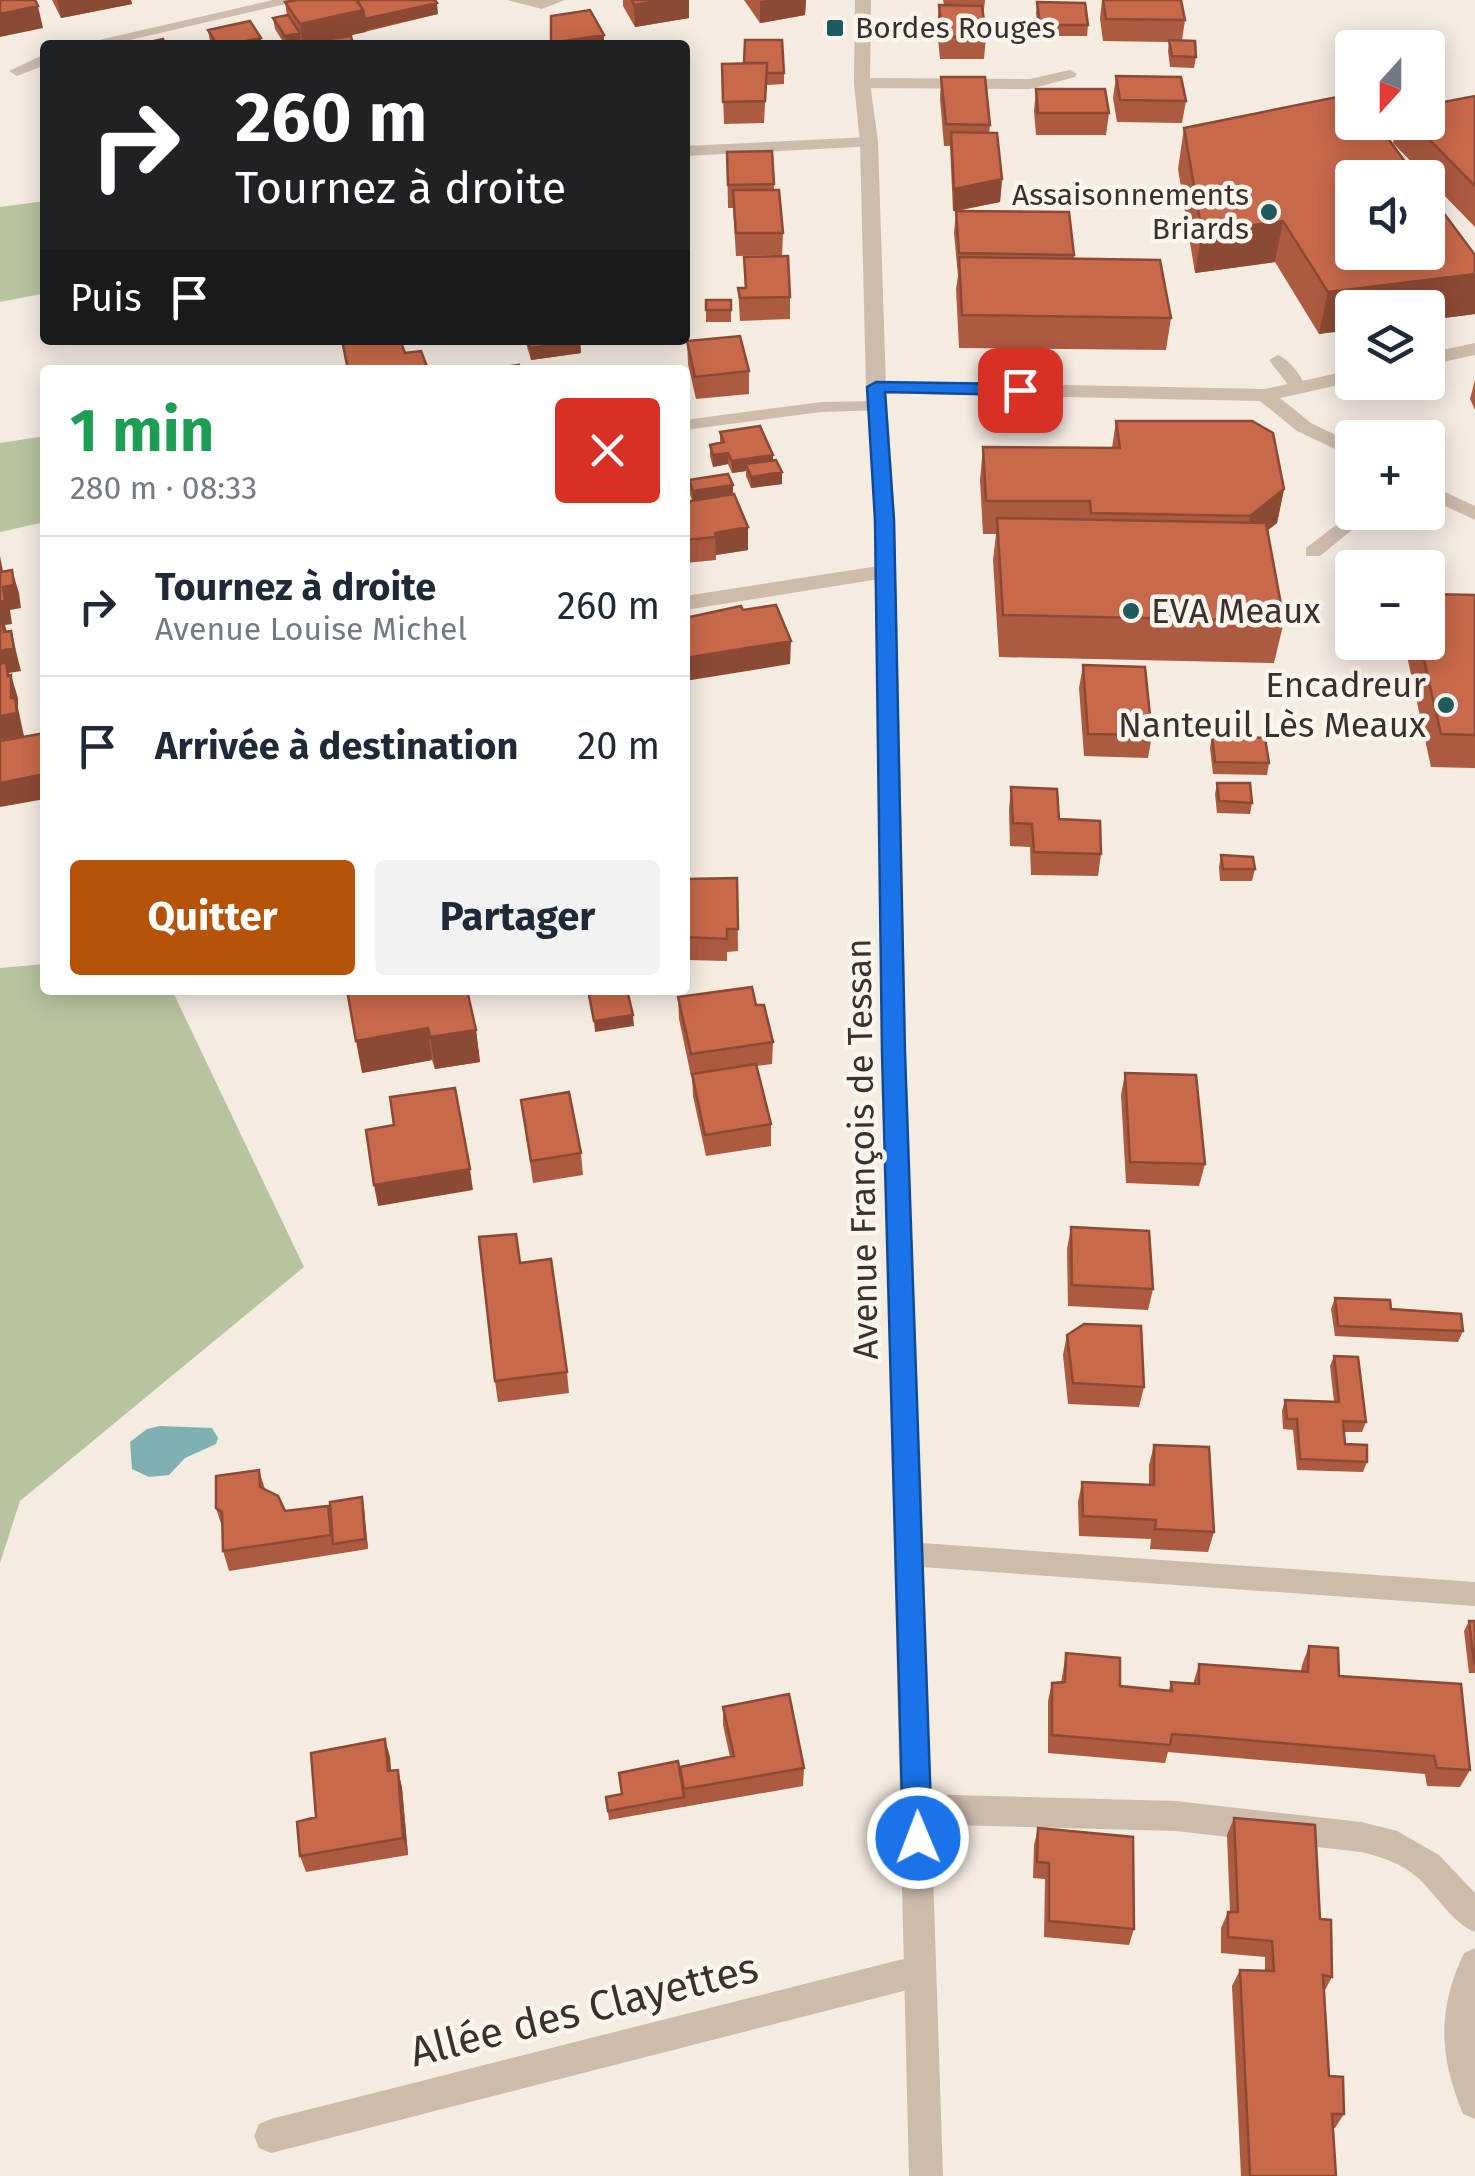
<!DOCTYPE html>
<html lang="fr">
<head>
<meta charset="utf-8">
<style>
  body { margin:0; font-family:"Fira Sans",sans-serif; background:#f2f2f3; color:#1f2937; height:100vh; display:flex; flex-direction:column; font-size:38px; white-space:nowrap }
  * { box-sizing:border-box; margin:0 }
  p { font-size:32px; color:#747a83 }
  .icon { flex:none; width:55px; height:55px; fill:none; stroke:currentColor; stroke-width:2; stroke-linecap:round; stroke-linejoin:round }
  .map { position:relative; flex:1; overflow:hidden }
  .panel { position:absolute; left:40px; top:365px; width:650px; height:630px; display:flex; flex-direction:column; background:#fff; border-radius:10px; box-shadow:0 5px 25px #0003 }
  .panel>* { flex:none }
  .guide { position:absolute; left:40px; top:40px; width:650px; height:305px; border-radius:10px; box-shadow:0 5px 25px #0003; background:#202124; color:#fff; overflow:hidden }
  .needle { width:65px; rotate:201deg }
  .buttons { position:absolute; left:1335px; top:30px; display:grid; gap:20px }
  .buttons a { display:grid; place-items:center; width:110px; height:110px; border-radius:10px; background:#fff; box-shadow:0 5px 25px #0003; font-size:50px }
  .pin { position:absolute; display:grid; place-items:center; width:85px; height:85px; color:#fff; margin:-42px; border-radius:20px; box-shadow:0 5px 15px #0006 }
  .me { position:absolute; width:110px; margin:-55px; rotate:359deg; stroke-linejoin:round; filter:drop-shadow(0 0 8px #0008) }
  .turn { display:flex; align-items:center; gap:35px; height:210px; padding:0 30px; font-size:45px }
  .turn .icon { width:130px; height:130px; stroke-width:2.5 }
  .turn b { display:block; font-size:70px; line-height:85px }
  .then { display:flex; align-items:center; height:95px; padding:0 30px; background:#0003; gap:20px; font-size:38px }
  .round { display:grid; place-items:center; flex:none; width:105px; height:105px; border-radius:10px; background:#f2f2f3 }
  .summary { display:flex; align-items:center; justify-content:space-between; height:170px; padding:0 30px }
  h1 { font-size:60px; font-weight:700; line-height:75px; color:#1e9e55 }
  .button { display:flex; gap:20px; margin-top:auto; padding:20px 30px }
  .button a { flex:1; height:115px; border-radius:10px; background:#b45309; color:#fff; font-size:40px; font-weight:700; line-height:115px; text-align:center }
  .button a+a { background:#f2f2f3; color:#1f2937 }
  ul { padding:0; list-style:none }
  li { display:flex; align-items:center; gap:30px; height:140px; padding:0 30px; border-top:2px solid #e0e1e3 }
  li div { flex:1 }
  li b { display:block; font-size:38px }
  li em { font-style:normal }
  .map>svg:first-child { display:block }
  .green { fill:#b8c4a0 }
  .water { fill:#7fb0b2 }
  .lines { fill:none; stroke-linecap:round; stroke-linejoin:round }
  .service { fill:#cdbbac; fill-rule:evenodd }
  .pedestrian { fill:#cdbbac; fill-rule:evenodd }
  .minor { fill:#cdbbac; fill-rule:evenodd }
  .tertiary { fill:#cdbbac; fill-rule:evenodd }
  .wall { fill:#ac5a40 }
  .shaded-wall { fill:#8c4a34 }
  .building { fill:#c8694b; stroke:#8c4a34; stroke-width:2.5 }
  .route { fill:#1a73e8; stroke:#114b97; stroke-width:2.5 }
  .poi-dot { fill:#1f5a5e; stroke:#fbf5ee; stroke-width:4 }
  .labels { text-anchor:middle; dominant-baseline:central; stroke-width:9; stroke-linejoin:round; paint-order:stroke }
  .far-poi-label { font-size:30px; fill:#3b302b; stroke:#fbf5ee; text-anchor:start }
  .poi-label { font-size:35px; fill:#3b302b; stroke:#fbf5ee; text-anchor:start }
  .street-label { font-size:35px; fill:#3b302b; stroke:#fbf5ee }
  .near-street-label { font-size:42px; fill:#3b302b; stroke:#fbf5ee }
</style>
</head>
<body>
<div class="map">
<svg width="1475" height="2176" viewBox="0 0 1475 2176">
  <rect width="100%" height="100%" fill="#f4ebe1"/>
  <path class="green" d="M45,201L41,294L0,302V207Z
    M45,436V522L0,532V443Z
    M45,964V990H172L304,1267L20,1501L0,1563V968Z"/>
  <path class="water" d="M160,1426L212,1428L218,1438L216,1444L185,1458L169,1475L149,1477L132,1469L130,1442L147,1429Z"/>
  <g class="lines">
    <path class="service" d="M1070,70L1077,74L1075,77L1030,89L862,88L854,83L862,78L1030,79Z
      M1278,355C1289,359 1307,381 1305,391H1293L1272,364L1269,360Z
      M877,401L883,402V410L821,412L685,430V420L821,402Z
      M1353,512H1374L1320,556H1306V548Z
      M907,1542L1475,1582V1606L907,1566L898,1562L894,1554L898,1546Z"/>
    <path class="pedestrian" d="M918,1794L1176,1801L1187,1805L1192,1816L1187,1827L1176,1831L918,1824L907,1820L903,1809L907,1798Z"/>
    <path class="minor" d="M273,0H303L108,45H77Z
      M507,0H565L542,9Z
      M45,54V65L17,76L9,71Z
      M869,137L878,142L875,146L685,156V146Z
      M1475,343V355L1428,365V353Z
      M1352,370V382L1280,398L1311,423L1352,443V457L1297,431L1260,401L876,393L866,387L876,381L1265,389Z
      M1428,484L1475,506V520L1428,498Z
      M885,565L892,567L895,572L892,577L685,610V596Z
      M1176,1801L1361,1822L1397,1831L1439,1855L1475,1893V1932C1451,1922 1437,1895 1418,1878C1401,1863 1382,1857 1361,1852L1176,1831L1165,1827L1160,1816L1165,1805Z
      M1475,1948V2119L1463,2114C1439,2056 1437,2010 1464,1953Z
      M919,1955L930,1960L935,1971L930,1982L919,1987L271,2153L259,2148L254,2136L259,2124L271,2119Z"/>
    <path class="tertiary" d="M855,0H871L870,83L878,142L886,387L895,519L906,1053L943,2176H909L882,1053L875,519L866,387L860,142L854,83Z"/>
  </g>
  <path class="wall" d="M52,0H131L132,4L61,18Z
    M623,0H689V18L635,27L623,6Z
    M744,0H806L805,15L760,23Z
    M943,0H985L983,19L986,37L984,59H940L937,27L939,5H944Z
    M1102,0H1181L1185,20L1182,40L1196,57L1194,68L1170,67L1168,51L1169,42L1103,41L1100,19Z
    M285,2L438,14L340,38L285,45L275,29L273,18L287,15Z
    M1037,2L1088,25L1087,36H1039L1036,13Z
    M208,30L262,45H212L210,41Z
    M722,64L784,73V84L766,85L764,123L724,124Z
    M1116,76L1186,101L1182,123L1117,122L1113,98Z
    M941,77L990,125L989,133L1002,179L1000,202L957,211L1074,255V258L1171,318L1166,350L959,348L956,289L958,276L954,233L956,211H953L950,146H944L940,99Z
    M1036,89L1109,113L1106,135H1036L1034,111Z
    M1475,96V227L1393,143L1398,122H1428Z
    M1184,128L1475,255V314L1428,320V308L1319,334L1275,262L1195,273L1178,169Z
    M772,151L774,190L783,233L782,255L736,256L733,208H728L727,152Z
    M744,257L790,297V319L740,321L738,288H745Z
    M706,300H731V322H706Z
    M525,340H580L581,353L531,360Z
    M1352,340V360H1351L1345,352L1347,341Z
    M687,341L749,371V394L696,399L688,364Z
    M1475,380V410L1470,399Z
    M1116,421L1284,489L1277,523L1268,530L1284,621L1274,663L999,657L993,560L996,534H983L980,480L983,447L1112,448Z
    M720,432L773,460L782,484L751,488L746,476V471L732,473L728,464L713,467L710,456V445L720,443Z
    M689,480L733,485V494L748,550L716,555V560L685,563V502L692,500L689,492Z
    M1475,595V768L1431,767L1404,642H1428Z
    M1083,665L1152,735L1148,758L1084,756L1079,688Z
    M1212,736L1269,763L1267,775L1213,774L1210,748Z
    M1217,783L1252,803L1250,814L1217,813L1215,794Z
    M1011,787L1101,854L1098,876L1031,875L1030,847L1010,846L1009,810Z
    M1221,855L1255,869L1252,881H1220L1219,867Z
    M737,878L738,951L727,952V961L685,960V879Z
    M467,990L476,1030L480,1062L435,1069L432,1060L362,1073Z
    M678,997L756,1005L773,1042L772,1064L757,1066L771,1124V1146L706,1156L693,1096L692,1076H691L679,1019Z
    M1125,1073L1205,1164L1199,1186L1126,1183L1121,1095Z
    M521,1100L581,1153L583,1175L533,1183Z
    M1071,1227L1153,1289L1148,1310L1068,1306L1067,1249Z
    M520,1263L567,1372L569,1393L498,1402L495,1381Z
    M1335,1298L1391,1309L1463,1331L1458,1342L1335,1336L1331,1309Z
    M1067,1335L1144,1387L1139,1407L1068,1404L1063,1355Z
    M1334,1356L1366,1422L1362,1432H1344L1345,1444L1367,1462L1363,1472L1297,1470L1293,1430L1283,1429L1282,1411L1285,1400L1334,1402L1330,1366Z
    M1154,1445L1214,1532L1208,1552L1150,1549L1151,1539L1079,1536L1078,1502L1082,1482L1149,1485V1465Z
    M259,1470L265,1489L285,1511L331,1517L362,1497L368,1549L229,1571L223,1551L222,1527L216,1508Z
    M1469,1621H1475V1673H1469L1464,1631Z
    M1309,1646L1339,1676L1470,1770L1460,1787L1427,1786L1425,1774L1168,1752L1165,1763L1048,1753V1701L1052,1683H1061L1066,1653L1120,1686L1169,1690L1171,1682L1193,1684L1199,1664L1301,1671L1302,1665Z
    M723,1707L804,1768L803,1786L609,1820L606,1797L622,1794L730,1757L723,1725Z
    M390,1757L391,1771L398,1770L402,1788L408,1855L306,1872L300,1856L316,1817Z
    M1234,1818L1320,1919L1332,1977L1324,1992L1329,2076L1344,2114L1335,2128H1333L1336,2176H1241L1232,1986L1240,1970L1265,1971V1957L1221,1953V1928L1228,1912H1230L1227,1835Z
    M1038,1828L1134,1929L1129,1945L1044,1937L1045,1879L1033,1878L1034,1845Z"/>
  <path class="shaded-wall" d="M57,0H131L132,4L61,18Z
    M664,0H689V18L635,27L634,5Z
    M769,0H806L805,15L760,23V1Z
    M437,3L438,14L366,30V32L303,45L300,24L363,10Z
    M38,6L43,28L0,37V14Z
    M300,33L301,44L286,45L285,36Z
    M604,35V45H552L551,43Z
    M261,38L262,45H227Z
    M1002,179L1000,202L953,211L954,189Z
    M1283,221L1275,262L1195,273L1202,232Z
    M1475,274V314L1428,320V308H1352V330L1319,334L1328,292Z
    M580,341L581,353L531,360L530,348Z
    M728,453V464L713,467V455Z
    M773,455V467L746,464V471L732,473V461Z
    M782,472V484L751,488V477Z
    M733,485V496L693,503V491Z
    M1284,489L1277,523L1243,549L1250,516Z
    M748,527V550L716,555L715,533Z
    M0,556L6,586L12,570L19,593L21,608L10,610L12,624L5,625L8,635L11,631L21,671L9,673L11,679V675L18,698V708L24,736L0,740Z
    M791,641L790,664L685,681V658Z
    M45,774V799L0,807V783Z
    M685,801H688L689,824H685Z
    M633,1015L634,1026L595,1032L594,1021Z
    M428,1028L432,1060L362,1073L356,1041Z
    M476,1030L480,1062L435,1069L430,1037Z
    M470,1169L473,1190L378,1206L374,1185Z
    M362,1497L364,1507L368,1549L365,1539Z
    M385,1739L390,1757L392,1789L388,1771Z
    M398,1770L402,1788L408,1855L403,1838Z"/>
  <path class="building" d="M0,0H35L38,6L0,14Z
    M297,0H356L363,10L300,24L285,2Z
    M357,0H435L437,3L365,19L363,10Z
    M632,0H664L634,5Z
    M1103,0H1181L1185,20L1106,19Z
    M1037,2L1085,3L1088,25H1040Z
    M939,5L982,6L986,37H942Z
    M590,10L604,35L551,43V16Z
    M288,15L300,33L285,36L273,18Z
    M250,21L261,38L227,45H217L208,30Z
    M351,36L353,45H287Z
    M163,39L166,45H136Z
    M745,40H782L784,73H767V63H744Z
    M1169,40L1195,41L1196,57L1172,56Z
    M767,63L765,101L723,102L722,64Z
    M1116,76L1181,77L1186,101L1120,100Z
    M941,77H985L990,125L946,124Z
    M1036,89H1105L1109,113H1038Z
    M1352,94V122H1376L1417,178H1352V252H1428V192L1475,255V274L1328,292L1283,221L1202,232L1184,128Z
    M1475,96V186L1412,122H1428V105Z
    M951,132L997,133L1002,179L954,189Z
    M772,151L774,184L728,185L727,152Z
    M733,190H779L783,233H736Z
    M956,211L1069,212L1074,255L959,253Z
    M788,256L790,297L740,298L738,288H746L744,257Z
    M959,257L1160,260L1171,318L962,315Z
    M706,300H731V310H706Z
    M740,336L749,371L695,377L687,341Z
    M342,340H400L405,353L421,351L428,369L348,370Z
    M528,340H580V341L530,348Z
    M519,365L520,370H481Z
    M1116,421H1252L1273,433L1284,489L1250,516L1091,513L1090,501H986L983,447L1120,448Z
    M760,426L773,455L732,461L728,453L713,455L710,445L724,442L720,432Z
    M776,460L782,472L751,477L746,464Z
    M728,474L733,485L693,491L689,480Z
    M734,494L748,527L715,533L716,537L685,540V502Z
    M997,518L1266,523L1284,621L1003,615Z
    M0,568L1,572L12,570L14,585L3,587L5,601L0,602Z
    M1428,594L1475,595V735L1441,734L1420,642H1428Z
    M776,605L791,641L685,658V618L741,606L743,610Z
    M0,612H1L4,632L11,631L14,648L0,651Z
    M6,662L8,676L11,675V698H15L17,713L0,716V664Z
    M1083,665L1145,667L1152,735L1088,734Z
    M45,733V747H42L45,774L0,783V741Z
    M1212,736L1265,738L1269,763L1215,762Z
    M1217,783H1250L1252,803L1219,801Z
    M1011,787L1057,789L1059,819L1100,821L1101,854L1034,852L1032,824L1013,823Z
    M1221,855L1253,857L1255,869H1223Z
    M737,878L738,929H727V939L685,937V879Z
    M752,987L756,1005H764L773,1042L691,1054L678,997Z
    M347,990H467L476,1030L430,1037L428,1028L356,1041Z
    M588,990H627L633,1015L594,1021Z
    M756,1064L771,1124L705,1135L692,1074Z
    M1125,1073L1196,1075L1205,1164L1130,1162Z
    M455,1088L470,1169L374,1185L366,1130L394,1125L390,1097Z
    M569,1092L581,1153L531,1161L521,1100Z
    M1071,1227L1149,1231L1153,1289L1072,1285Z
    M516,1234L520,1263L551,1259L567,1372L495,1381L479,1237Z
    M1335,1298L1390,1300L1391,1309L1461,1314L1463,1331L1338,1326Z
    M1084,1324L1141,1326L1144,1387L1073,1383L1067,1335Z
    M1334,1356L1358,1357L1366,1422L1343,1421L1345,1444L1367,1445V1462L1300,1459L1297,1419H1287L1285,1400L1339,1402Z
    M1154,1445L1209,1447L1214,1532L1155,1529L1156,1520L1083,1516L1082,1482L1154,1485Z
    M259,1470L260,1487L278,1496L285,1511L328,1506L331,1535L223,1551L222,1512L216,1508V1476Z
    M362,1497L365,1539L333,1544L330,1502Z
    M1469,1621H1475V1663H1474Z
    M1309,1646L1338,1648L1339,1676L1461,1684L1470,1770L1437,1768L1434,1756L1200,1736L1172,1734L1170,1745L1052,1735V1683L1065,1682L1066,1653L1120,1658V1686L1172,1691L1171,1682L1199,1684V1664L1308,1672Z
    M789,1694L804,1768L684,1789L680,1767L734,1756L723,1707Z
    M385,1739L388,1771L398,1770L403,1838L300,1856L297,1822L316,1817L311,1753Z
    M678,1761L684,1797L608,1811L606,1797L622,1794L619,1773Z
    M1234,1818L1315,1825L1320,1919L1331,1920L1332,1977L1323,1975L1329,2076L1343,2077L1344,2114H1332L1336,2176H1250L1240,1970L1274,1971L1272,1941L1228,1937V1912H1238Z
    M1038,1828L1133,1837L1134,1929L1049,1921V1863L1037,1862Z"/>
  <path class="route" d="M876,382L1020,384L1029,390L1020,395L885,392L894,520L905,1053L932,1838L928,1848L918,1852L907,1848L903,1838L882,1053L875,520L867,387Z"/>
  <g class="poi-dot">
    <rect x="825" y="18" width="20" height="20" rx="5"/>
    <circle cx="1269" cy="212" r="10"/>
    <circle cx="1131" cy="611" r="10"/>
    <circle cx="1446" cy="705" r="10"/>
  </g>
  <g class="labels">
    <g class="far-poi-label">
      <text x="855" y="28">Bordes Rouges</text>
      <text x="1249" y="195" text-anchor="end">Assaisonnements<tspan x="1249" dy="34">Briards</tspan></text>
    </g>
    <g class="poi-label">
      <text x="1151" y="611">EVA Meaux</text>
      <text x="1426" y="685" text-anchor="end">Encadreur<tspan x="1426" dy="40">Nanteuil Lès Meaux</tspan></text>
    </g>
    <g class="street-label">
      <text transform="translate(862 1149) rotate(-91)">Avenue François de Tessan</text>
    </g>
    <g class="near-street-label">
      <text transform="translate(584 2010) rotate(-14)">Allée des Clayettes</text>
    </g>
  </g>
</svg>
<div class="buttons">
<a><svg class="needle" viewBox="-14 -14 28 28"><path d="M0-13l5 13h-10z" fill="#e53935"/><path d="M0 13l5-13h-10z" fill="#747a83"/></svg></a>
<a><svg class="icon" aria-label="sound" viewBox="0 0 24 24"><path d="M4 9h4l5-4v14l-5-4H4zM17 9q2 3 0 6"/></svg></a>
<a><svg class="icon" aria-label="layers" viewBox="0 0 24 24"><path d="M12 4l9 5-9 5-9-5zM3 14l9 5 9-5"/></svg></a>
<a>+</a>
<a>−</a>
</div>
<div class="pin" style="left:1020px;top:390px;background:#d93025"><svg class="icon" aria-label="arrive" viewBox="0 0 24 24"><path d="M6 21V4h12l-3 4 3 4H6"/></svg></div>
<svg class="me" style="left:918px;top:1838px" viewBox="-20 -20 40 40"><circle r="17" fill="#1a73e8" stroke="#fff" stroke-width="3"/><path d="M0-11L8 9 0 5-8 9z" fill="#fff"/></svg>
<div class="guide">
<div class="turn"><svg class="icon" aria-label="right" viewBox="0 0 24 24"><path d="M7 20v-9h11M14 6l5 5-5 5"/></svg><div><b>260 m</b>Tournez à droite</div></div>
<div class="then">Puis<svg class="icon" aria-label="arrive" viewBox="0 0 24 24"><path d="M6 21V4h12l-3 4 3 4H6"/></svg></div>
</div>
<section class="panel">
<div class="summary"><div><h1>1 min</h1><p>280 m · 08:33</p></div><a class="round" style="background:#d93025;color:#fff"><svg class="icon" aria-label="close" viewBox="0 0 24 24"><path d="M6 6l12 12M18 6L6 18"/></svg></a></div>
<ul>
<li><svg class="icon" aria-label="right" viewBox="0 0 24 24"><path d="M7 20v-9h11M14 6l5 5-5 5"/></svg><div><b>Tournez à droite</b><p>Avenue Louise Michel</p></div><em>260 m</em></li>
<li><svg class="icon" aria-label="arrive" viewBox="0 0 24 24"><path d="M6 21V4h12l-3 4 3 4H6"/></svg><div><b>Arrivée à destination</b></div><em>20 m</em></li>
</ul>
<div class="button"><a>Quitter</a><a>Partager</a></div>
</section>
</div>
</body>
</html>
